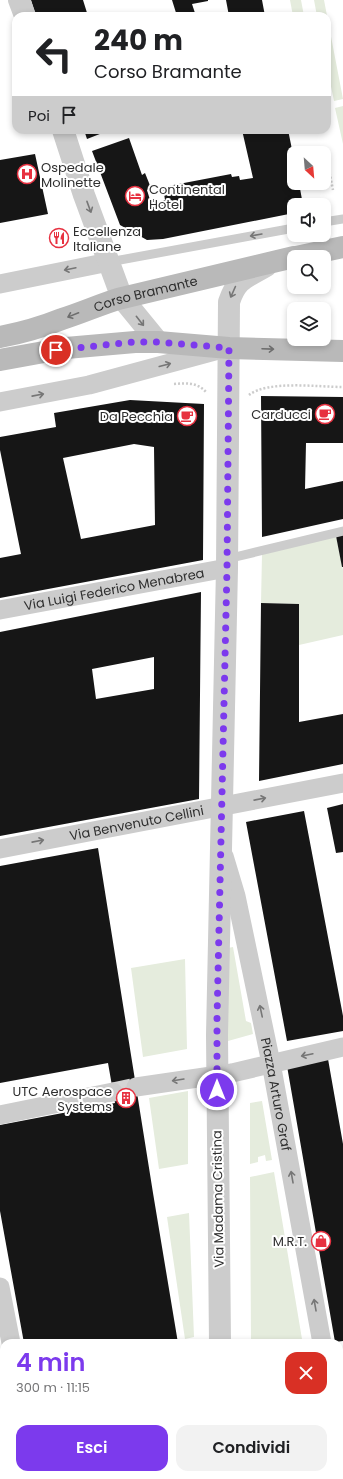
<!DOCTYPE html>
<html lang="it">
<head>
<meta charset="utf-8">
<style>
  body { margin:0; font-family:Poppins,sans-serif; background:#f2f2f2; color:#202124; height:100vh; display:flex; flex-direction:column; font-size:15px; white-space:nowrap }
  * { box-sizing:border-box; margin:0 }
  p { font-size:13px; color:#757577 }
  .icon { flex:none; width:22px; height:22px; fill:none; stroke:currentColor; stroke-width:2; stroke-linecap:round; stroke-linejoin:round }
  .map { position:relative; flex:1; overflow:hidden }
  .sheet { position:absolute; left:0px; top:1339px; width:343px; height:140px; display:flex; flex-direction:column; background:#fff; border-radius:12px 12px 0 0; box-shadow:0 2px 6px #0003 }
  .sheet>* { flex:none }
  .banner { position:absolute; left:12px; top:12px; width:319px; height:122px; border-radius:12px; box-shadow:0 2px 6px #0003; background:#fff; color:#202124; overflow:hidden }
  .needle { width:26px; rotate:154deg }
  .buttons { position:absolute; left:287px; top:146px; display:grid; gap:8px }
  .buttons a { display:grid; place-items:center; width:44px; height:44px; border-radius:8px; background:#fff; box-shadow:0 2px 6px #0003; font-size:20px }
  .pin { position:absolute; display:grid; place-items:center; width:34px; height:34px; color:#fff; margin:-17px; border:2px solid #fff; border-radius:50%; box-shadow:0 1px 4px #0007 }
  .me { position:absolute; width:44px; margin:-22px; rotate:0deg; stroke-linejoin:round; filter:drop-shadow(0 0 3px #0008) }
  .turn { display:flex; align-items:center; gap:14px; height:84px; padding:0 16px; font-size:18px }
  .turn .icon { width:52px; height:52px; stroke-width:2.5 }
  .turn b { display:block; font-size:28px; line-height:34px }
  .then { display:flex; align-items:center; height:38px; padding:0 16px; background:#0003; gap:8px; font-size:15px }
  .round { display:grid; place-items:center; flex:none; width:42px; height:42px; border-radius:12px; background:#f2f2f2 }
  .head { display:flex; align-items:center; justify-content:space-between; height:68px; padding:0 16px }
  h1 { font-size:24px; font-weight:600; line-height:30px; color:#7c3aed }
  .cta { display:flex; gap:8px; margin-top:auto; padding:8px 16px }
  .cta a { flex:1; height:46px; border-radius:12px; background:#7c3aed; color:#fff; font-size:16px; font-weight:600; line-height:46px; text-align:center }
  .cta a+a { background:#f2f2f2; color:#202124 }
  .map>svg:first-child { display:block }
  .green { fill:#e5ecdd }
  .building { fill:#161616; fill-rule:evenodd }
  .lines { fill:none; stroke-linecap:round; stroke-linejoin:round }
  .minor-tunnel { stroke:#d5d5d5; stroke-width:19; stroke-dasharray:19 10; stroke-linecap:butt }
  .path { stroke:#ccc; stroke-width:2.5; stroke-dasharray:2 2; stroke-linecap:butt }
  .service { stroke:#ccc; stroke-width:9 }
  .minor { stroke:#ccc; stroke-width:19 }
  .tertiary { stroke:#ccc; stroke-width:22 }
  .secondary { stroke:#b9b9b9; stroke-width:22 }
  .oneway { stroke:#767676 }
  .oneway2 { stroke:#6d6d6d }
  .route { stroke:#7c3aed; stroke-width:7; stroke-dasharray:0 12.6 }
  .labels { text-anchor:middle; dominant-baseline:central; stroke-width:4; stroke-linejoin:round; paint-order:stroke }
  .poi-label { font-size:13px; fill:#2f2f2f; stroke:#fff; text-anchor:end }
  .street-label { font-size:13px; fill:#2f2f2f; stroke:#fff }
</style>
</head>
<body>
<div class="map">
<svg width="343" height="1479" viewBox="0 0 343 1479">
  <rect width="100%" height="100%" fill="#fff"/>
  <path class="green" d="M290,0H301L304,16H293Z
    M314,0H324L343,99L334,101L327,67V16H317Z
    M343,106V144L335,108Z
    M336,536L343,570V635L299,645V604L261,603L262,554Z
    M233,947L246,1021L251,1023L253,1034L228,1041V948Z
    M185,959L187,1049L143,1057L131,968Z
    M188,1091V1164L159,1169L149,1098Z
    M262,1101L272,1160L266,1161L265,1155L258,1157V1162L250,1164V1103Z
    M274,1172L302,1339L279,1343H251L250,1177Z
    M189,1213L194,1337L185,1339L167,1217Z"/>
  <path class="building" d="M31,0H83L88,16H36Z
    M172,0H208V1L192,4L196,16H177Z
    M226,0H262L265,16H229Z
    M84,130H110L87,139Z
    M242,130H288L294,159V183H299L303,205H294V213L163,239L147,240L120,225L92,151L129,138L142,175L145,173L151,188L147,190L150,200L155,199L156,202L165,200L163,187L231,174L232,177L239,176L240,180L253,178Z
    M35,154L48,214L0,223V160Z
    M261,396L343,397V443H306L305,489L343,481V519L262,537Z
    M130,400L204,404L203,560L0,598V558L21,554L0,450V437L56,427L54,413ZM134,444L154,447L155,525L81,539L63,458Z
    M343,534V567H342L336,536Z
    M201,592L199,799L0,836V632ZM154,657V689L96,699L92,669Z
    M261,603L299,604V722L343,714V764L259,781Z
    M343,804V852L336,853L327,808Z
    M304,811L343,1016V1031L287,1041L246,822Z
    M98,848L153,1193L178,1343H24L0,1211V1125L115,1103L108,1063L0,1083V866Z
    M328,1059L343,1144V1341L335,1342L287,1066Z
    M343,1375V1392H342L339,1376Z
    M0,1376L4,1394V1413H0Z
    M4,1448V1475H21L22,1479H0V1449Z
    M51,1475H87V1479H52Z
    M109,1475H137V1476L123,1479H110Z
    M137,1475H193V1479H138Z
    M237,1475H288V1479H237Z
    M306,1475H328L329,1479H307Z"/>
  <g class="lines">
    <path class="minor-tunnel" d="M113,1092L136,1087"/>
    <path class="path" d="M328,165L333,190
      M174,384C186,383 197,382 206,392
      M249,395C268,380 318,387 343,387"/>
    <path class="service" d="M324,222L343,219
      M109,262L294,228
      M227,559L343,531"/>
    <g class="minor">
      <path d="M0,284L109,262"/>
      <path d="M0,402L89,385L222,349"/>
      <path id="s1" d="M0,610L227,568"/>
      <path id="s2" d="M0,849L343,783"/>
      <path id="s3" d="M224,856L236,896L271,1063L322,1343"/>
      <path d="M136,1087L232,1073L343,1047"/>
      <path d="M0,1115L113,1092"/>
      <path d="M0,1287L11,1343"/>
      <path d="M339,1363L343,1362"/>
      <path d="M0,1431L4,1430"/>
      <path d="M339,1436L343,1457"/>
      <path d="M36,1475L37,1479"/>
    </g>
    <path class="tertiary" d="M19,0L25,16
      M63,130L84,195L122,298L158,342
      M220,1343L217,1035L227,568L229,302C237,278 246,278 266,266
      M219,1479V1475"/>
    <g class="secondary">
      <path d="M296,257L343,247"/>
      <path id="s4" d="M0,337C21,333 42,327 62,319C81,313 99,305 118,299L294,257"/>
      <path d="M0,360L66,348L135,342H158L229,348L343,351"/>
    </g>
  </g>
  <defs><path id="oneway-shaft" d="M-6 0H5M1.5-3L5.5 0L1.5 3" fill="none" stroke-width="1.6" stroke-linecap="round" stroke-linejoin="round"/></defs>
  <g class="oneway">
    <use href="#oneway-shaft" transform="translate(89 207) rotate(70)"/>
    <use href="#oneway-shaft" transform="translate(256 235) rotate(170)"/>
    <use href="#oneway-shaft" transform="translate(70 269) rotate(168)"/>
    <use href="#oneway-shaft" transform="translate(233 292) rotate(114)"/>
    <use href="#oneway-shaft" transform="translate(140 321) rotate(52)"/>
    <use href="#oneway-shaft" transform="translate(165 365) rotate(-15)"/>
    <use href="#oneway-shaft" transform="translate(38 395) rotate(-11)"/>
    <use href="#oneway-shaft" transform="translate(260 799) rotate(-11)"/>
    <use href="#oneway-shaft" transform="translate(38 841) rotate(-11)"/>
    <use href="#oneway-shaft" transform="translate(261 1011) rotate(-102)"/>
    <use href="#oneway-shaft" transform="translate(307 1055) rotate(168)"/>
    <use href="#oneway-shaft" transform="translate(178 1080) rotate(171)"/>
    <use href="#oneway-shaft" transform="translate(292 1177) rotate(-100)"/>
    <use href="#oneway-shaft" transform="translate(315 1305) rotate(-100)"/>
  </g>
  <g class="oneway2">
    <use href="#oneway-shaft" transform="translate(73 315) rotate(158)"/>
    <use href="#oneway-shaft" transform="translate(268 349) rotate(2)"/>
  </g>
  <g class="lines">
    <path class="route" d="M56,350L134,342H158L229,348L227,568L217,1019V1090"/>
  </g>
  <defs>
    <g id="hospital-ring" transform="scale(1)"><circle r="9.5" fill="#fff" stroke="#e73140" stroke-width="1.5"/><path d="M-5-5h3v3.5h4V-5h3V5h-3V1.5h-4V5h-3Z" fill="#e73140"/></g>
    <g id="hotel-ring" transform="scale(1)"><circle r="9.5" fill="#fff" stroke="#e73140" stroke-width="1.5"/><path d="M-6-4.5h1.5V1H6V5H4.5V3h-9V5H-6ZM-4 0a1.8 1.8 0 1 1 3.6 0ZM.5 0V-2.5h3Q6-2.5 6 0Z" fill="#e73140"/></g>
    <g id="restaurant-ring" transform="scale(1)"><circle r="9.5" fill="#fff" stroke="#e73140" stroke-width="1.5"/><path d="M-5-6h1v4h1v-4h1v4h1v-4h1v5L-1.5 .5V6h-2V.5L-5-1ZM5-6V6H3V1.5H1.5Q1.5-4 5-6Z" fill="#e73140"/></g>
    <g id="cafe-ring" transform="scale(1)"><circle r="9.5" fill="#fff" stroke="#e73140" stroke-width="1.5"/><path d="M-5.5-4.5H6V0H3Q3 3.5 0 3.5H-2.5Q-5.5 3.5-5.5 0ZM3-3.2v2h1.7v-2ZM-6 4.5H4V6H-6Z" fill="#e73140"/></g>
    <g id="building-ring" transform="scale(1)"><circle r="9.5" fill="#fff" stroke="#e73140" stroke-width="1.5"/><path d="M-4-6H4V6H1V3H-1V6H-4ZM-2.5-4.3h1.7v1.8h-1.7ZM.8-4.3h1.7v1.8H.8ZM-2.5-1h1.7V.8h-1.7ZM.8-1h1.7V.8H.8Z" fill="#e73140"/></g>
    <g id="shop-ring" transform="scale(1)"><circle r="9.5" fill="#fff" stroke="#e73140" stroke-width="1.5"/><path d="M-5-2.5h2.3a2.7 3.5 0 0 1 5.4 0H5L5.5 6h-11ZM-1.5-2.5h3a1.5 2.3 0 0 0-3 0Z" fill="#e73140"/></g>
  </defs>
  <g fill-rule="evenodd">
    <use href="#hospital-ring" x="27" y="174"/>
    <use href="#hotel-ring" x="135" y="196"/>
    <use href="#restaurant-ring" x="59" y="238"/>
    <use href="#cafe-ring" x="325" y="414"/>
    <use href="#cafe-ring" x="187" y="416"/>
    <use href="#building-ring" x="126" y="1098"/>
    <use href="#shop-ring" x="321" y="1241"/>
  </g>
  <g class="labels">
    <g class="poi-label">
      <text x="41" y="167" text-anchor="start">Ospedale<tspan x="41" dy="15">Molinette</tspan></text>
      <text x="149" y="189" text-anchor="start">Continental<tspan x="149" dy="15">Hotel</tspan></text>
      <text x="73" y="231" text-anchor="start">Eccellenza<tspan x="73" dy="15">Italiane</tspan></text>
      <text x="311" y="414">Carducci</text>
      <text x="173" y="416">Da Pecchia</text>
      <text x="112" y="1091">UTC Aerospace<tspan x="112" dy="15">Systems</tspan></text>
      <text x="307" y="1241">M.R.T.</text>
    </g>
    <g class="street-label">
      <text stroke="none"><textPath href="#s4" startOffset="152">Corso Bramante</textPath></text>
      <text stroke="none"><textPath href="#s1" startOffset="116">Via Luigi Federico Menabrea</textPath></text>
      <text stroke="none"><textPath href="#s2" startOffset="139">Via Benvenuto Cellini</textPath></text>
      <text stroke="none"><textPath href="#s3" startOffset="244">Piazza Arturo Graf</textPath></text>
      <text transform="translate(218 1199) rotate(-91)">Via Madama Cristina</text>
    </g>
  </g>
</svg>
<div class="buttons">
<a><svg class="needle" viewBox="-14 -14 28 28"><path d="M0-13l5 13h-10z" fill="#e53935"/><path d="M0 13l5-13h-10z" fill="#757577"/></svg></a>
<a><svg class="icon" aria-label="sound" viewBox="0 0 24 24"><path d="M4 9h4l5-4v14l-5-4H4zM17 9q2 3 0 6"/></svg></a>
<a><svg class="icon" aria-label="search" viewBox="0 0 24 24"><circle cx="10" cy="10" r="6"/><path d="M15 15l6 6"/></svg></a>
<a><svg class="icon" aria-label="layers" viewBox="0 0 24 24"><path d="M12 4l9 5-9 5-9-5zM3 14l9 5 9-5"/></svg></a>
</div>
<div class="pin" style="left:56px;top:350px;background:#d93025"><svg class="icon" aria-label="arrive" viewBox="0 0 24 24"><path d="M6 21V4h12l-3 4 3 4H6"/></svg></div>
<svg class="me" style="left:217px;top:1090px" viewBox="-20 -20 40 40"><circle r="17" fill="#7c3aed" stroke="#fff" stroke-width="3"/><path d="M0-11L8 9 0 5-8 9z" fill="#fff"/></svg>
<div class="banner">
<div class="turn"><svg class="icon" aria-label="left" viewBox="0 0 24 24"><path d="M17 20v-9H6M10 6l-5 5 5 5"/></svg><div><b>240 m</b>Corso Bramante</div></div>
<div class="then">Poi<svg class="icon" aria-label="arrive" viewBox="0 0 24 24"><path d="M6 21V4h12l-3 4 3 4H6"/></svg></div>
</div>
<section class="sheet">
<div class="head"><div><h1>4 min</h1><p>300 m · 11:15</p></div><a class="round" style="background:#d93025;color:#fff"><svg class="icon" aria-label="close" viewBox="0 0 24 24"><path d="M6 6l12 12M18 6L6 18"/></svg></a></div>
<div class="cta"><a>Esci</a><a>Condividi</a></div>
</section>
</div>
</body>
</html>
